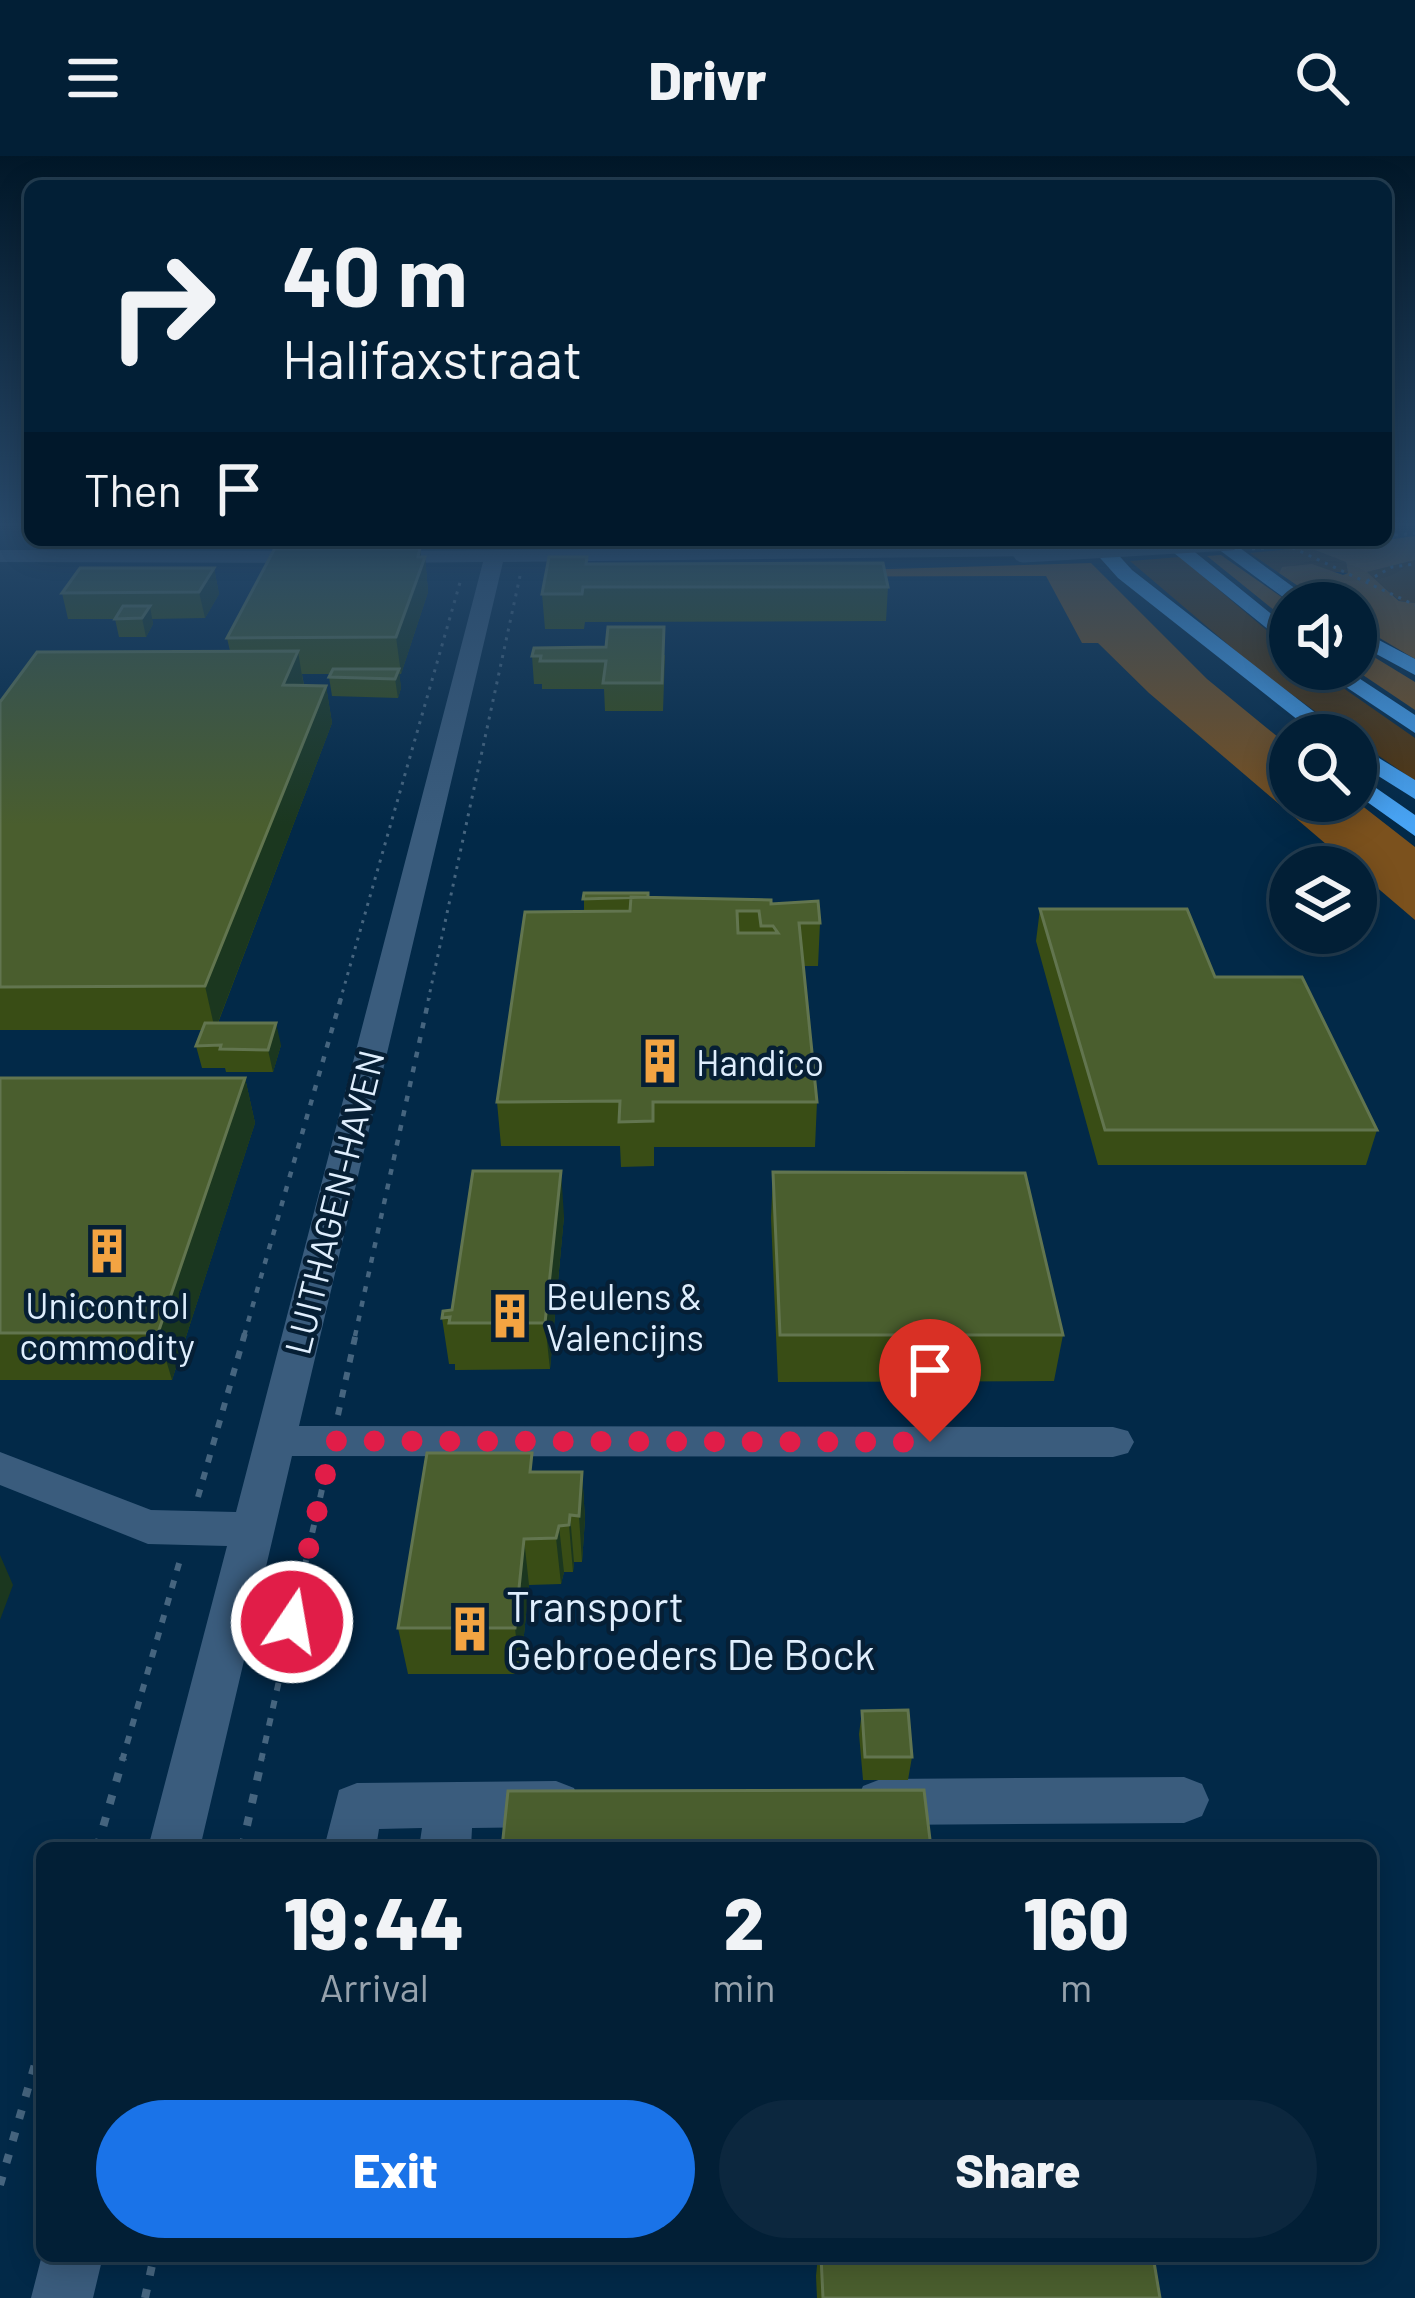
<!DOCTYPE html>
<html lang="en">
<head>
<meta charset="utf-8">
<style>
  body { margin:0; font-family:Barlow,sans-serif; background:#0c273e; color:#f1f3f6; height:100vh; display:flex; flex-direction:column; font-size:45px; white-space:nowrap }
  * { box-sizing:border-box; margin:0 }
  p { font-size:39px; color:#96a2ad }
  .icon { flex:none; width:66px; height:66px; fill:none; stroke:currentColor; stroke-width:2; stroke-linecap:round; stroke-linejoin:round }
  .map { position:relative; flex:1; overflow:hidden }
  .details { position:absolute; left:36px; top:1686px; width:1341px; height:420px; display:flex; flex-direction:column; background:#021f36; border-radius:18px; box-shadow:0 6px 30px #0003,0 0 0 3px #233d51 }
  .details>* { flex:none }
  .guide { position:absolute; left:24px; top:24px; width:1368px; height:366px; border-radius:18px; box-shadow:0 6px 30px #0003,0 0 0 3px #233d51; background:#021f36; color:#f1f3f6; overflow:hidden }
  .controls { position:absolute; left:1269px; top:426px; display:grid; gap:24px }
  .controls a { display:grid; place-items:center; width:108px; height:108px; border-radius:50%; background:#021f36; box-shadow:0 6px 30px #0003,0 0 0 3px #233d51; font-size:60px }
  .pin { position:absolute; display:grid; place-items:center; width:102px; height:102px; color:#fff; margin:-123px -51px; border-radius:50% 50% 50% 0; rotate:-45deg; box-shadow:0 0 12px #0007 }
  .pin .icon { rotate:45deg }
  .me { position:absolute; width:132px; margin:-66px; rotate:12deg; stroke-linejoin:round; filter:drop-shadow(0 0 9px #0008) }
  .turn { display:flex; align-items:center; gap:42px; height:252px; padding:0 60px; font-size:54px }
  .turn .icon { width:156px; height:156px; stroke-width:2.5 }
  .turn b { display:block; font-size:84px; line-height:102px }
  .then { display:flex; align-items:center; height:114px; padding:0 60px; background:#0003; gap:24px; font-size:45px }
  .eta { display:flex; justify-content:space-evenly; align-items:center; height:204px; text-align:center }
  .eta b { font-size:72px; font-weight:800; line-height:84px }
  .button { display:flex; gap:24px; margin-top:auto; padding:24px 60px }
  .button a { flex:1; height:138px; border-radius:72px; background:#1a73e8; color:#fff; font-size:48px; font-weight:800; line-height:138px; text-align:center }
  .button a+a { background:#0c273e; color:#f1f3f6 }
  header { display:flex; justify-content:space-between; align-items:center; height:156px; padding:0 60px; background:#021f36; font-size:54px; font-weight:800 }
  .map>svg:first-child { display:block }
  .green { fill:#54340a }
  .forest { fill:#7b511d }
  .lines { fill:none; stroke-linecap:round; stroke-linejoin:round }
  .path-far3 { stroke:#46657f; stroke-width:3; stroke-dasharray:3 6; stroke-linecap:butt }
  .path-far2 { stroke:#46657f; stroke-width:4.5; stroke-dasharray:6 9; stroke-linecap:butt }
  .path-far1 { stroke:#46657f; stroke-width:6; stroke-dasharray:8 10; stroke-linecap:butt }
  .path { stroke:#46657f; stroke-width:8; stroke-dasharray:9 14; stroke-linecap:butt }
  .minor { fill:#3a5c7d; fill-rule:evenodd }
  .highway { fill:#48a4f5; fill-rule:evenodd }
  .path-bridge { stroke:#46657f; stroke-width:3; stroke-dasharray:3 6; stroke-linecap:butt }
  .minor-bridge { stroke:#3a5c7d; stroke-width:21 }
  .wall { fill:#394d15 }
  .shaded-wall { fill:#1b371f }
  .building { fill:#4a5e2e; stroke:#62754f; stroke-width:3; fill-rule:evenodd }
  .route { stroke:#e11d48; stroke-width:21; stroke-dasharray:0 37.8 }
  .labels { text-anchor:middle; dominant-baseline:central; stroke-width:9; stroke-linejoin:round; paint-order:stroke }
  .poi-label { font-size:36px; fill:#dfeefd; stroke:#061f35; text-anchor:start }
  .street-label { font-size:36px; fill:#dfeefd; stroke:#061f35 }
  .near-poi-label { font-size:42px; fill:#dfeefd; stroke:#061f35; text-anchor:start }
</style>
</head>
<body>
<header><svg class="icon" aria-label="menu" viewBox="0 0 24 24"><path d="M4 6h16M4 12h16M4 18h16"/></svg>Drivr<svg class="icon" aria-label="search" viewBox="0 0 24 24"><circle cx="10" cy="10" r="6"/><path d="M15 15l6 6"/></svg></header>
<div class="map">
<svg width="1415" height="2142" viewBox="0 0 1415 2142">
  <rect width="100%" height="100%" fill="#022948"/>
  <path class="green" d="M1322,390L1316,393L1346,405L1348,417L1282,411L1279,417L1250,397Z
    M1180,401L1290,494V513H1316L1415,582V625L1356,584V579H1348L1258,514L1130,405Z
    M1415,404V447L1400,445L1366,416Z"/>
  <path class="forest" d="M1415,380V404L1367,416L1399,445L1415,447V503L1356,468V447H1323L1279,417L1282,411L1312,408L1343,419L1348,417L1346,406L1315,394Z
    M510,384H1007L508,390Z
    M1221,399L1290,447V467L1207,400Z
    M1091,407L1207,523L1290,591V645H1356L1415,691V764L1149,537L1098,487H1082L1046,420L617,421Z
    M1356,490L1415,526V554L1354,513Z"/>
  <g class="lines">
    <path class="path-far3" d="M1386,380L1415,377
      M1276,384L1415,449
      M1320,387L1351,384
      M1367,425L1392,411L1415,408
      M340,845L461,423
      M428,845L520,420"/>
    <path class="path-far2" d="M244,1180L341,842
      M355,1180L429,842"/>
    <path class="path-far1" d="M338,1259L356,1177
      M198,1341L245,1177
      M122,1605L180,1404
      M261,1605L327,1311"/>
    <path class="path" d="M97,1692L123,1602
      M242,1692L262,1602
      M0,2029L42,1884
      M145,2142L154,2100"/>
    <path class="minor" d="M1023,390L1030,392V400L503,406L299,1270L1113,1271L1128,1275L1134,1286L1128,1297L1113,1301L292,1300L200,1692H148L227,1390L148,1388L0,1329V1296L151,1354L236,1356L483,406L376,407L366,401L376,395Z
      M0,394L320,395L330,401L320,407L0,406Z
      M1184,1621L1202,1628L1209,1644L1202,1660L1184,1667L881,1669L863,1662L856,1646L863,1630L881,1623Z
      M556,1625L574,1632L581,1648L574,1664L556,1671L472,1672L471,1692H419L422,1672L379,1673L376,1692H324L339,1634L357,1627Z
      M42,2099L103,2100L93,2142H31Z"/>
    <path class="highway" d="M1084,384H1105L1132,414L1344,579H1317L1118,422Z
      M1158,384H1180L1290,473V491Z
      M1206,384H1229L1315,447H1291Z
      M1356,472L1415,503V519L1356,487Z
      M1319,513H1345L1415,559V577Z
      M1356,588L1415,624V643L1356,606Z
      M1356,618L1415,659V680L1356,638Z"/>
    <path class="path-bridge" d="M1252,393L1320,387"/>
    <path class="minor-bridge" d="M1023,396L1230,384"/>
  </g>
  <path class="wall" d="M420,392L421,401H425L428,436L401,518H399L401,532L398,542L332,540L329,521L331,518H302L304,529L326,530L332,567L218,867L281,889L273,916H226L225,912H202L196,890L203,874H0V546L230,495L227,482Z
    M587,401V408L888,431L886,465L585,466L584,473H545L542,438Z
    M214,412L219,438L205,462L152,463L153,468L146,481H119L115,463H68L62,437Z
    M665,499L663,555H605L604,533H542V528H534L532,500Z
    M584,737L771,748L820,767L818,810H804L817,946L815,991H654V1010L621,1011L620,990H501L497,946L630,755V754H584Z
    M1040,753L1215,821L1377,974L1366,1009H1098L1036,785Z
    M0,922H245L255,967L172,1224H0Z
    M773,1016L1063,1179L1054,1225L778,1226L771,1062Z
    M564,1060L550,1213L455,1214V1208H449L442,1162Z
    M534,1316H582L585,1363L582,1406H574L573,1416H564L561,1428L529,1429L520,1518H408L398,1472Z
    M862,1555L912,1601L908,1624H863L859,1578Z
    M818,2100H1153L1160,2142H817L816,2120Z"/>
  <path class="shaded-wall" d="M420,392L422,409L425,401L428,436L401,518L396,481Z
    M214,412L219,438L205,462L199,436Z
    M150,450L153,468L146,481L142,462Z
    M298,495L304,532L283,529Z
    M399,513L401,532L398,542L395,523Z
    M326,530L332,567L215,874L205,830Z
    M276,867L281,889L273,916L268,894Z
    M245,922L255,967L172,1224L158,1177Z
    M561,1015L564,1060L550,1213L545,1167Z
    M582,1316L585,1363L582,1406L579,1360Z
    M570,1359L574,1406L573,1416L569,1369Z
    M559,1370L564,1416L561,1428L556,1382Z
    M524,1383L529,1429L520,1518L515,1472Z
    M0,1399L13,1429L0,1464Z"/>
  <path class="building" d="M275,392H420L418,401H425L396,481L227,482Z
    M549,401H587L586,408L883,407L888,431H583L582,438H542Z
    M80,412H214L199,436L62,437Z
    M123,450H150L142,462L115,463Z
    M608,471H664L662,527H603L606,505H540L541,500H532L534,492L606,491Z
    M298,495L283,529L326,530L205,830L0,831V546L37,496Z
    M333,513H399L395,523L329,521Z
    M584,737H648V741L583,743Z
    M631,741L771,744V748L818,745L820,767H799L817,946H653V965L619,966L620,945L497,946L525,756L630,755ZM737,755H759L761,770H773L778,777H738Z
    M1040,753H1187L1215,821H1302L1377,974H1105Z
    M205,867H276L268,894L220,893L221,889L196,890Z
    M0,922H245L158,1177H0Z
    M473,1015H561L545,1167H449L450,1161L442,1162L443,1155L452,1154Z
    M773,1016L1025,1017L1063,1179H780Z
    M427,1297H532L530,1316H582L579,1360L570,1359L569,1369L559,1370L556,1382L524,1383L515,1472H398Z
    M908,1554L912,1601H865L862,1555Z
    M924,1634L931,1692H502L508,1635Z
    M821,2100H1153L1160,2142H823Z"/>
  <linearGradient id="sky" x2="0" y2="1"><stop stop-color="#011728"/><stop offset="0.55" stop-color="#28496a"/><stop offset="1" stop-color="#28496a" stop-opacity="0"/></linearGradient>
  <rect width="1415" height="670" fill="url(#sky)"/>
  <g class="lines">
    <path class="route" d="M292,1466L333,1285L930,1286"/>
  </g>
  <defs>
    <g id="building-bare" transform="scale(3.6)"><path d="M-4-6H4V6H1V3H-1V6H-4ZM-2.5-4.3h1.7v1.8h-1.7ZM.8-4.3h1.7v1.8H.8ZM-2.5-1h1.7V.8h-1.7ZM.8-1h1.7V.8H.8Z" fill="#f3a442" stroke="#061f35" stroke-width="2.5" paint-order="stroke"/></g>
  </defs>
  <g fill-rule="evenodd">
    <use href="#building-bare" x="660" y="905"/>
    <use href="#building-bare" x="107" y="1095"/>
    <use href="#building-bare" x="510" y="1160"/>
    <use href="#building-bare" x="470" y="1473"/>
  </g>
  <g class="labels">
    <g class="poi-label">
      <text x="696" y="905">Handico</text>
      <text x="546" y="1139">Beulens &amp;<tspan x="546" dy="41">Valencijns</tspan></text>
      <text x="107" y="1148" text-anchor="middle">Unicontrol<tspan x="107" dy="41">commodity</tspan></text>
    </g>
    <g class="street-label">
      <text transform="translate(333 1046) rotate(-76)">LUITHAGEN-HAVEN</text>
    </g>
    <g class="near-poi-label">
      <text x="506" y="1449">Transport<tspan x="506" dy="48">Gebroeders De Bock</tspan></text>
    </g>
  </g>
</svg>
<div class="controls">
<a><svg class="icon" aria-label="sound" viewBox="0 0 24 24"><path d="M4 9h4l5-4v14l-5-4H4zM17 9q2 3 0 6"/></svg></a>
<a><svg class="icon" aria-label="search" viewBox="0 0 24 24"><circle cx="10" cy="10" r="6"/><path d="M15 15l6 6"/></svg></a>
<a><svg class="icon" aria-label="layers" viewBox="0 0 24 24"><path d="M12 4l9 5-9 5-9-5zM3 14l9 5 9-5"/></svg></a>
</div>
<div class="pin" style="left:930px;top:1286px;background:#d93025"><svg class="icon" aria-label="arrive" viewBox="0 0 24 24"><path d="M6 21V4h12l-3 4 3 4H6"/></svg></div>
<svg class="me" style="left:292px;top:1466px" viewBox="-20 -20 40 40"><circle r="17" fill="#e11d48" stroke="#fff" stroke-width="3"/><path d="M0-11L8 9 0 5-8 9z" fill="#fff"/></svg>
<div class="guide">
<div class="turn"><svg class="icon" aria-label="right" viewBox="0 0 24 24"><path d="M7 20v-9h11M14 6l5 5-5 5"/></svg><div><b>40 m</b>Halifaxstraat</div></div>
<div class="then">Then<svg class="icon" aria-label="arrive" viewBox="0 0 24 24"><path d="M6 21V4h12l-3 4 3 4H6"/></svg></div>
</div>
<section class="details">
<div class="eta">
<div><b>19:44</b><p>Arrival</p></div>
<div><b>2</b><p>min</p></div>
<div><b>160</b><p>m</p></div>
</div>
<div class="button"><a>Exit</a><a>Share</a></div>
</section>
</div>
</body>
</html>
